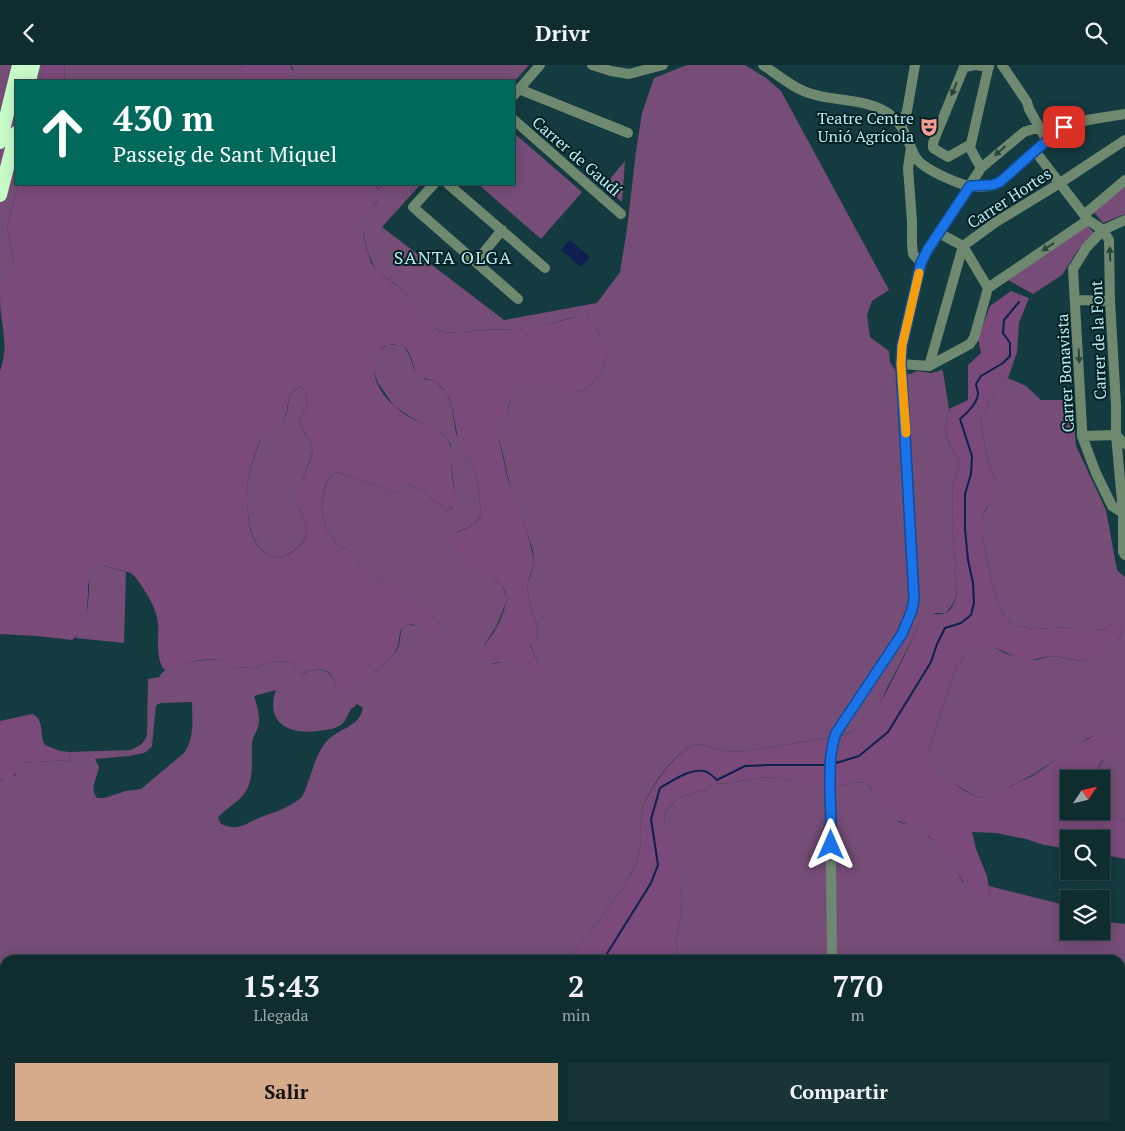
<!DOCTYPE html>
<html lang="es">
<head>
<meta charset="utf-8">
<style>
  body { margin:0; font-family:"PT Serif",serif; background:#183437; color:#f1f3f6; height:100vh; display:flex; flex-direction:column; font-size:19px; white-space:nowrap }
  * { box-sizing:border-box; margin:0 }
  p { font-size:16px; color:#9ba7aa }
  .icon { flex:none; width:28px; height:28px; fill:none; stroke:currentColor; stroke-width:2; stroke-linecap:round; stroke-linejoin:round }
  .map { position:relative; flex:1; overflow:hidden }
  .details { position:absolute; left:0px; top:890px; width:1125px; height:176px; display:flex; flex-direction:column; background:#0f2c2f; border-radius:15px 15px 0 0; box-shadow:0 2px 12px #0003,0 0 0 1px #2f484b }
  .details>* { flex:none }
  .guide { position:absolute; left:15px; top:15px; width:500px; height:105px; border-radius:0px; box-shadow:0 2px 12px #0003,0 0 0 1px #2f484b; background:#00695c; color:#fff; overflow:hidden }
  .needle { width:32px; rotate:55deg }
  .controls { position:absolute; left:1060px; top:705px; display:grid; gap:10px }
  .controls a { display:grid; place-items:center; width:50px; height:50px; border-radius:0px; background:#0f2c2f; box-shadow:0 2px 12px #0003,0 0 0 1px #2f484b; font-size:25px }
  .pin { position:absolute; display:grid; place-items:center; width:42px; height:42px; color:#fff; margin:-21px; border-radius:10px; box-shadow:0 2px 8px #0006 }
  .me { position:absolute; width:55px; margin:-28px; rotate:0deg; stroke-linejoin:round; filter:drop-shadow(0 0 4px #0008) }
  .turn { display:flex; align-items:center; gap:18px; height:105px; padding:0 15px; font-size:22px }
  .turn .icon { width:65px; height:65px; stroke-width:2.5 }
  .turn b { display:block; font-size:35px; line-height:42px }
  .eta { display:flex; justify-content:space-evenly; align-items:center; height:85px; text-align:center }
  .eta b { font-size:30px; font-weight:700; line-height:35px }
  .cta { display:flex; gap:10px; margin-top:auto; padding:10px 15px }
  .cta a { flex:1; height:58px; border-radius:0px; background:#d6ab8b; color:#111; font-size:20px; font-weight:700; line-height:58px; text-align:center }
  .cta a+a { background:#183437; color:#f1f3f6 }
  header { display:flex; justify-content:space-between; align-items:center; height:65px; padding:0 15px; background:#0f2c2f; font-size:22px; font-weight:700 }
  .map>svg:first-child { display:block }
  .green { fill:#754d76; fill-rule:evenodd }
  .forest { fill:#794a7a; fill-rule:evenodd }
  .water { fill:#0f1f50 }
  .lines { fill:none; stroke-linecap:round; stroke-linejoin:round }
  .stream { stroke:#0f1f50; stroke-width:2 }
  .minor { stroke:#6f8970; stroke-width:10 }
  .highway { stroke:#c7fcc9; stroke-width:14 }
  .oneway { fill:#2a453e }
  .route-casing { stroke:#114b97; stroke-width:12 }
  .route { stroke:#1a73e8; stroke-width:9 }
  .slow { stroke:#f59e0b; stroke-width:9 }
  .labels { text-anchor:middle; dominant-baseline:central; stroke-width:4; stroke-linejoin:round; paint-order:stroke }
  .poi-label { font-size:16px; fill:#b7ecf3; stroke:#052023; text-anchor:end }
  .street-label { font-size:16px; fill:#b7ecf3; stroke:#052023 }
  .neighbourhood-label { font-size:18px; letter-spacing:1px; fill:#b7ecf3; stroke:#052023 }
</style>
</head>
<body>
<header><svg class="icon" aria-label="back" viewBox="0 0 24 24"><path d="M15 5l-7 7 7 7"/></svg>Drivr<svg class="icon" aria-label="search" viewBox="0 0 24 24"><circle cx="10" cy="10" r="6"/><path d="M15 15l6 6"/></svg></header>
<div class="map">
<svg width="1125" height="1066" viewBox="0 0 1125 1066">
  <rect width="100%" height="100%" fill="#143b3f"/>
  <path class="green" d="M0,0H44L41,16H16V119H18L7,162L14,197C10,203 10,210 7,217C5,222 2,226 0,232Z
    M65,0H241C243,6 244,10 243,16H64Z
    M290,0H529L514,17L375,16L373,14L370,16H294L293,3Z
    M687,0H745L766,13L781,26L889,225L872,236L867,250L870,272L889,286L890,297L897,308L910,309L917,306L932,308L942,305L943,307L949,344L945,365L950,381L955,389L959,397L958,405L952,423L953,441L952,458L957,526C955,536 952,542 945,548H936L921,554C911,577 900,599 888,621C886,624 885,628 883,632C873,648 859,665 841,671L739,687C733,686 727,686 721,685C711,684 705,678 695,680C675,685 646,727 642,747C640,755 641,765 641,773C641,786 637,798 631,809C623,824 613,837 603,850C598,857 593,865 587,872C580,881 575,884 568,895H5V996L0,997L5,1012V1061H49L37,1066H0V715L2,716L15,711L16,704L20,698L70,695L69,687L131,685C139,681 144,679 147,670L148,614L159,612C161,609 163,606 167,604C178,598 209,593 221,595C226,596 230,600 234,603L255,602L274,596L290,597L294,600L301,609C310,606 325,600 331,611C336,617 335,622 341,628C351,623 361,616 372,612V608C379,604 392,593 397,585C401,578 399,569 403,561L408,559L413,560L442,567C428,531 388,525 360,504C358,497 355,489 348,485C345,483 341,483 338,480C324,467 319,444 324,426C326,420 329,410 336,408C341,406 343,410 347,411C357,416 369,417 380,422C384,424 388,428 394,427C399,427 403,423 406,419C423,421 433,438 448,445L452,443L455,429L451,399V379L442,368L417,356L394,341L378,318L373,304L375,290L379,285L388,280H398L403,281L409,289L414,304L424,314L435,316L446,328L451,338L456,368L470,396L477,413L481,448C478,460 467,463 457,467L493,515L502,520L506,531V538L496,562L484,580L492,599L502,597L538,598L530,578L538,576L537,560L529,535L527,524C527,514 535,505 534,495C534,487 531,480 529,473C525,459 519,447 514,433C509,419 506,404 503,389C501,382 498,374 499,367C499,361 504,359 505,354C508,336 517,319 537,316C553,314 566,326 581,327C588,323 593,318 598,311C612,293 607,282 596,265C593,260 590,256 587,251C572,250 558,257 543,261C523,265 502,264 482,265C470,266 456,269 444,267C428,264 409,234 399,222C393,215 384,213 378,206C369,196 367,184 364,171C362,163 359,157 363,149C366,143 372,140 377,137L379,124L374,119H421L382,162L504,255L597,238L620,207L627,164L636,86L642,48L654,13ZM276,625C265,657 288,670 318,666C324,665 331,665 337,662C346,658 346,652 351,644C352,644 356,640 357,639L363,643C359,663 338,663 326,677C315,689 310,716 302,732C288,744 276,746 259,753C251,756 245,761 237,762C231,763 226,761 221,759L218,753C225,743 237,739 244,729C255,714 251,698 252,680C252,673 256,668 258,662C261,653 257,640 254,631ZM192,637C192,655 195,672 184,688L141,724L126,726L104,733H97C89,723 97,714 99,702L95,694L129,691L144,688L147,686L152,681L156,640L161,638Z
    M514,68L582,127L541,174L478,119H514Z
    M625,96L622,137L604,121Z
    M1125,120V149L1103,158L1092,145Z
    M1087,160L1095,169L1078,185L1062,210L1033,229L1008,215Z
    M1008,313L1026,321L1041,335H1066L1073,345L1076,381L1106,445L1117,505L1125,512V755C1117,753 1107,752 1101,745V714H1096C1097,704 1100,698 1107,691L1106,667L1088,673L1034,709L1011,721L997,732L988,734L979,732L971,729L932,705L927,698L928,688L953,610C959,599 969,582 982,580C991,579 1000,586 1007,589C1013,591 1027,594 1034,595C1040,595 1046,591 1053,591C1064,592 1075,597 1087,595C1097,593 1120,577 1122,567C1122,566 1121,561 1121,559H1112L1105,564L1096,566L1087,567L1071,562L1035,564L1016,561L1009,557L1004,550L996,532L991,514L982,470V451L987,443L996,417L987,393L980,354L995,327Z
    M301,322L305,326L308,336L299,360C305,369 312,375 313,386L297,430C296,442 301,446 305,456C312,475 295,488 279,493C251,489 248,458 247,435C247,427 247,419 249,411C250,405 252,399 254,393C256,387 258,380 261,375C267,366 278,362 284,354C291,344 284,326 301,322Z
    M96,500H101L126,507L124,578L76,573C86,563 89,535 89,521C88,516 87,511 88,505L91,502Z
    M777,712L795,718L814,717L820,719L840,721L854,717L866,718C872,725 893,754 899,757C903,759 909,759 914,761C933,771 953,796 962,816L990,829L989,821L1069,841V866H1101V856L1125,859V957L1120,959V895H677L676,878L681,850L682,831L664,756L666,746L678,734L687,730L704,725L713,719L729,718L758,713Z
    M1125,992V1066H946L949,1061H1120V996Z
    M407,1061H501L498,1066H408Z
    M654,1061H873L866,1066H657L654,1064Z"/>
  <path class="forest" d="M44,0H65L64,16H41Z
    M241,0H290L294,8V16H243V7Z
    M18,119H374L382,129L381,133L365,146L361,155L365,178L371,198L382,210L390,215L399,222L424,253L436,264L440,266L449,268L485,265L517,264L546,260L578,251H587C590,256 593,260 596,265C608,283 612,292 598,311C593,318 588,323 581,327C562,326 548,311 529,319C523,321 517,325 514,331C508,339 506,342 508,352L499,365V375L508,415L527,466L534,495C534,505 527,513 527,524L529,535L537,560L538,576L530,579C533,588 540,598 539,607C528,614 518,602 507,598C500,595 494,600 487,598C483,597 481,593 479,590C483,581 488,575 494,567C499,559 504,547 506,538C507,532 505,524 501,520C496,515 489,514 483,511C469,504 455,490 450,475C457,462 477,466 481,448L477,413L470,396L458,373L451,338L449,333L443,324L435,316L419,312C412,304 413,288 404,282C400,280 394,279 389,280C371,284 372,304 377,318C384,334 399,347 415,355C426,361 443,364 449,377C452,382 451,389 451,396C451,403 452,411 453,418C455,429 459,439 448,445C433,438 423,421 406,419C403,423 399,427 394,427C388,428 384,424 380,422C369,417 357,416 347,411C343,410 341,406 336,408C328,410 324,423 323,430C320,448 325,468 338,480C341,483 345,483 348,485C355,488 358,497 360,504L381,517L391,521L405,528L426,542L441,562L443,572L439,574C430,572 424,563 415,560C412,559 407,558 404,561C398,565 400,577 397,583C394,592 380,603 372,608V612C360,616 354,627 341,629C335,622 336,617 331,610C325,600 310,606 301,609L294,600L290,597L274,596L255,602L234,603C230,600 226,596 220,595C205,592 179,599 165,605C155,595 159,573 158,559C157,546 150,534 143,523C139,517 136,512 131,508L101,500L91,502L88,505V530L86,551L82,565L80,569L72,575L37,571L0,569V306C10,278 0,261 0,233C1,226 5,221 7,215C9,208 10,203 14,197L7,162ZM301,322L305,326L308,336L299,360C305,369 312,375 313,386C311,393 308,401 305,408C303,416 298,423 297,431C295,441 302,447 305,456C312,476 295,488 279,493C250,489 248,458 247,434C247,427 247,419 249,411C251,401 255,388 259,378C265,367 278,364 284,354C290,343 285,325 301,322Z
    M1011,226L1029,233L1019,258L1017,287L1008,313L995,327L980,354L987,393L996,417V426L982,451V470L991,514L996,532L1004,550L1009,557L1016,561L1035,564L1071,562L1088,566H1096L1105,564L1112,559H1121C1121,562 1122,565 1122,567C1119,578 1097,594 1087,595C1074,597 1064,591 1052,591C1043,591 1035,596 1026,595C1012,593 995,579 982,581C969,582 959,599 953,610L928,688C927,706 936,707 949,715C961,723 972,733 987,733C996,734 1002,727 1010,722C1018,717 1026,714 1034,710C1051,699 1097,660 1117,667C1119,668 1121,669 1123,671L1120,679L1101,697L1097,705L1096,714H1069V746H1101V745C1107,752 1117,753 1125,755V794L1101,789V774H1069V784L1044,780L1026,774L996,768L972,767L976,784L987,811L990,829L987,837L978,836L972,830L948,793L930,772L915,762L890,753L884,747L872,725L866,718L854,717L840,721L822,725L820,719L815,718H795L777,712L758,713L729,718L713,719L704,725L687,730L678,734L666,746L664,756L672,781L682,831L681,850L676,878L677,895H568C575,884 580,881 587,872C593,865 598,857 603,850C613,837 623,824 631,809C637,798 641,786 641,773C641,765 640,755 642,747C646,728 676,685 695,680C705,678 711,684 721,685C727,686 733,686 739,687L841,671L849,668L856,663L868,652L884,631L904,592L921,554L927,549C931,549 941,550 945,548C953,545 956,534 957,526L952,458L953,441L952,423L958,405L959,397L955,389L950,381L945,365L949,344L968,335V300L981,288L978,273L990,241Z
    M32,649C45,654 39,670 45,680L60,686L69,687L70,695L20,698C16,705 15,711 9,717L0,715V656Z
    M49,1061H407L408,1066H37Z
    M501,1061H654V1064L657,1066H498Z
    M873,1061H949L946,1066H866Z"/>
  <path class="water" d="M570,175L590,192L581,202L561,185Z"/>
  <g class="lines">
    <path class="stream" d="M833,699L859,691L888,667L931,597L937,579L945,563L961,558L971,550L974,538L973,518L968,495L965,464V429L971,409L972,391L960,354C967,348 978,337 978,328C978,327 976,320 976,319L981,311L1003,298L1010,291V278L1003,268L1004,255L1019,237
      M603,895L651,818L658,800L651,754L660,723C672,716 693,701 707,707C710,709 714,712 717,715L745,701L767,700H826
      M113,1061L115,1066
      M147,1061L161,1065L173,1061
      M231,1061L242,1066L249,1061
      M363,1061L367,1063L366,1066
      M553,1061L557,1066"/>
    <path class="minor" d="M592,0L611,6L629,9L663,0
      M763,0C778,10 794,24 812,29C837,37 870,33 892,51C905,61 908,79 916,93C923,104 956,118 969,121C977,123 988,122 995,119C1003,116 1010,109 1016,103C1031,90 1045,74 1062,63C1075,55 1109,52 1125,49
      M1002,0L1027,37L1029,44L1047,76
      M519,24L628,68
      M514,30L540,0
      M514,55L621,149
      M902,61L907,46L915,0
      M971,79L948,92L933,83V78L938,65L964,2L975,0L989,2
      M911,82L908,103L912,156V179L913,189L921,198
      M1035,86L1088,155L1103,165L1109,175L1110,236L1116,340V370L1123,448V487L1125,490
      M981,103L970,83L989,0
      M434,119L413,142L518,234
      M448,119L545,203
      M1085,149L1125,115
      M939,168L963,181L988,223
      M476,197L502,165
      M1076,235L1110,236
      M901,299L929,301L970,279L974,273L988,223L1088,155
      M929,301L963,181L996,157L1060,118L1125,75
      M1082,371L1116,370L1125,379
      M1123,448L1112,441L1096,408L1082,371V363L1073,204L1086,183L1103,165L1125,155
      M832,895L830,703C831,690 832,680 836,668L902,569L912,545L914,533L901,299L902,281L919,208L921,198L929,184L981,103L1024,67L1039,62
      M812,1066L814,1061"/>
    <path class="highway" d="M29,16L33,0
      M0,77L19,0
      M0,130L16,68"/>
  </g>
  <defs><path id="oneway-solid" d="M-6-.8H1V-3.2L6.5 0L1 3.2V.8H-6Z" transform="scale(1.25)"/></defs>
  <g class="oneway">
    <use href="#oneway-solid" transform="translate(954 24) rotate(113)"/>
    <use href="#oneway-solid" transform="translate(1000 86) rotate(139)"/>
    <use href="#oneway-solid" transform="translate(1048 182) rotate(147)"/>
    <use href="#oneway-solid" transform="translate(1110 189) rotate(-92)"/>
    <use href="#oneway-solid" transform="translate(1079 291) rotate(87)"/>
  </g>
  <g class="lines">
    <g class="route-casing">
      <path id="route" d="M831,780C831,763 831,746 830,729C830,708 829,688 836,668L902,569L912,545L914,533L901,299L902,281L921,198L928,184L970,121L992,120L1000,117L1037,84L1064,62"/>
    </g>
    <use href="#route" class="route"/>
    <path class="slow" d="M906,368L901,299L902,281L919,208"/>
  </g>
  <defs>
    <g id="theatre-bare" transform="scale(1.5)"><path d="M-5-5.5Q0-4 5-5.5V0Q5 5 0 6Q-5 5-5 0ZM-3.3-2.5H-1v1.5H-3.3ZM1-2.5H3.3v1.5H1ZM-2.8 1Q0 5.5 2.8 1Z" fill="#f59c93" stroke="#052023" stroke-width="2.5" paint-order="stroke"/></g>
  </defs>
  <g fill-rule="evenodd">
    <use href="#theatre-bare" x="929" y="62"/>
  </g>
  <g class="labels">
    <g class="poi-label">
      <text x="914" y="53">Teatre Centre<tspan x="914" dy="18">Unió Agrícola</tspan></text>
    </g>
    <g class="street-label">
      <text transform="translate(577 91) rotate(41)">Carrer de Gaudí</text>
      <text transform="translate(1009 133) rotate(-33)">Carrer Hortes</text>
      <text transform="translate(1098 275) rotate(-92)">Carrer de la Font</text>
      <text transform="translate(1065 308) rotate(-93)">Carrer Bonavista</text>
    </g>
    <g class="neighbourhood-label">
      <text x="453" y="192">SANTA OLGA</text>
    </g>
  </g>
</svg>
<div class="controls">
<a><svg class="needle" viewBox="-14 -14 28 28"><path d="M0-13l5 13h-10z" fill="#e53935"/><path d="M0 13l5-13h-10z" fill="#9ba7aa"/></svg></a>
<a><svg class="icon" aria-label="search" viewBox="0 0 24 24"><circle cx="10" cy="10" r="6"/><path d="M15 15l6 6"/></svg></a>
<a><svg class="icon" aria-label="layers" viewBox="0 0 24 24"><path d="M12 4l9 5-9 5-9-5zM3 14l9 5 9-5"/></svg></a>
</div>
<div class="pin" style="left:1064px;top:62px;background:#d93025"><svg class="icon" aria-label="arrive" viewBox="0 0 24 24"><path d="M6 21V4h12l-3 4 3 4H6"/></svg></div>
<svg class="me" style="left:831px;top:780px" viewBox="-20 -20 40 40"><path d="M0-17L14 15 0 8-14 15z" fill="#1a73e8" stroke="#fff" stroke-width="4"/></svg>
<div class="guide">
<div class="turn"><svg class="icon" aria-label="ahead" viewBox="0 0 24 24"><path d="M12 20V5M6 11l6-6 6 6"/></svg><div><b>430 m</b>Passeig de Sant Miquel</div></div>
</div>
<section class="details">
<div class="eta">
<div><b>15:43</b><p>Llegada</p></div>
<div><b>2</b><p>min</p></div>
<div><b>770</b><p>m</p></div>
</div>
<div class="cta"><a>Salir</a><a>Compartir</a></div>
</section>
</div>
</body>
</html>
